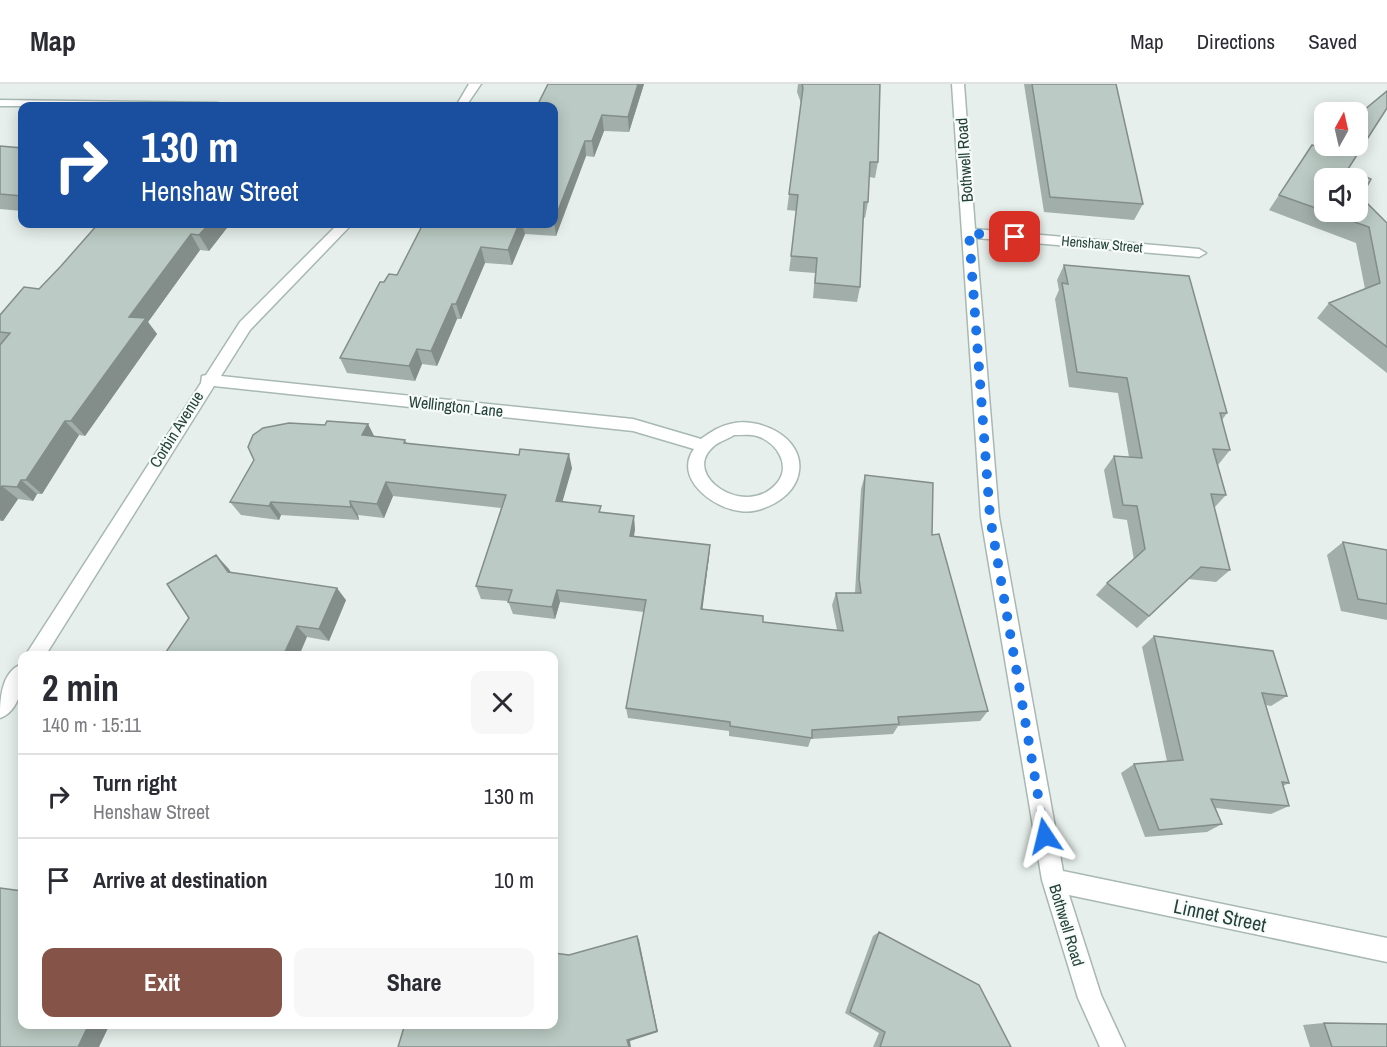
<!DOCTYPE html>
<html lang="en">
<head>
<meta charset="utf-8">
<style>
  body { margin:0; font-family:"Archivo Narrow",sans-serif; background:#f7f7f7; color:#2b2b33; height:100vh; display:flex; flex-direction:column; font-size:22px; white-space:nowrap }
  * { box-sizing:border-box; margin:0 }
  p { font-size:20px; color:#7c7c81 }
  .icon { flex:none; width:33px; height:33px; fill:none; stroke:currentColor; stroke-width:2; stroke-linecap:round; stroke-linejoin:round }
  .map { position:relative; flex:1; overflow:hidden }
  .sheet { position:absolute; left:18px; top:567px; width:540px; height:378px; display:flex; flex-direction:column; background:#fff; border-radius:12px; box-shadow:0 3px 15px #0003 }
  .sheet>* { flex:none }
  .guide { position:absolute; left:18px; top:18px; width:540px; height:126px; border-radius:12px; box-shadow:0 3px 15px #0003; background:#1a4fa0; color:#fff; overflow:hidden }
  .needle { width:39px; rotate:8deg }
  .controls { position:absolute; left:1314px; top:18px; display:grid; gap:12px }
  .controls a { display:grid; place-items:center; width:54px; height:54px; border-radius:12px; background:#fff; box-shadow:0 3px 15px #0003; font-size:30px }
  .pin { position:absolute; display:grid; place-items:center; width:51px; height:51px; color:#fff; margin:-26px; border-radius:12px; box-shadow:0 3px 9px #0006 }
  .me { position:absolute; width:66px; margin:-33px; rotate:350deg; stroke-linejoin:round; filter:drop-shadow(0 0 4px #0008) }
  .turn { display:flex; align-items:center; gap:21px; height:126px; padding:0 24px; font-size:27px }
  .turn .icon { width:78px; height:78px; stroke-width:2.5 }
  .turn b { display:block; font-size:42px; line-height:51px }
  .round { display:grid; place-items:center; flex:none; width:63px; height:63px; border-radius:12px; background:#f7f7f7 }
  .head { display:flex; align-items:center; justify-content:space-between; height:102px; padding:0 24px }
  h1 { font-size:36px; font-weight:700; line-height:45px }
  .cta { display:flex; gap:12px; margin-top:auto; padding:12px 24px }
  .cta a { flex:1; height:69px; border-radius:12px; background:#855347; color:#fff; font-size:24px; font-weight:700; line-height:69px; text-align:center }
  .cta a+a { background:#f7f7f7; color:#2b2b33 }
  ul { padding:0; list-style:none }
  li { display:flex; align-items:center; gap:18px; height:84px; padding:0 24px; border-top:2px solid #e1e1e2 }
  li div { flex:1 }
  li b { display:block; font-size:22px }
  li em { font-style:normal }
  header { display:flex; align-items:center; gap:36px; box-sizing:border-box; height:84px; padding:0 30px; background:#fff; border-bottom:2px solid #e1e1e2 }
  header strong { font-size:28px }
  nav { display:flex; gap:33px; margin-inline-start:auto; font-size:21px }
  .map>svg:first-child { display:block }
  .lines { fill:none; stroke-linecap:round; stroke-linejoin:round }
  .street-casing { stroke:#a8b8b2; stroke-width:3 }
  .street { fill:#fff; fill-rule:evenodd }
  .wall { fill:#a1aea9 }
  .shaded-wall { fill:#838d89 }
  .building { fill:#bbcac4; stroke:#838d89; stroke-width:1.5 }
  .route { stroke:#1a73e8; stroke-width:10; stroke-dasharray:0 18 }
  .labels { text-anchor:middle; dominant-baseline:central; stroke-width:4.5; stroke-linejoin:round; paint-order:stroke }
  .far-street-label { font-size:14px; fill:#24423a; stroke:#f7fbf9 }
  .street-label { font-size:16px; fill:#24423a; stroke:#f7fbf9 }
  .near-street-label { font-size:20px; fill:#24423a; stroke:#f7fbf9 }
</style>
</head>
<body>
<header>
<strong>Map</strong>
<nav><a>Map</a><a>Directions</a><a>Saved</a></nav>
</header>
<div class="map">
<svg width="1387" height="963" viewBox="0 0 1387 963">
  <rect width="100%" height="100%" fill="#e6efeb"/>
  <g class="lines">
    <g class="street-casing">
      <path id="street" d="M469,0H481L466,22H456Z
        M952,0H964L975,145L1199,165L1206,169L1199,173L976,154L999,433L1063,787L1387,854V878L1069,811L1101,911L1125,963H1100L1078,914L1042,796L981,433Z
        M0,16L218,19L224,22H0Z
        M338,140H352L250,246L221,292L633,335L701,355C709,349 720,342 730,340C758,332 804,353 799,387C797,402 787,412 775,419C764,425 752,429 740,427C713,424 673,394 694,365L633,347L214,302L45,572H25L201,299L202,292L206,291L240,238ZM734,351C742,351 750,350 757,352C776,358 792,381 777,399C746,436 679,391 714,362C720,357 728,355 734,351Z
        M22,580C24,599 20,627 0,634C0,615 1,588 22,580Z"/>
    </g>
    <use href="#street" class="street"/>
  </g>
  <path class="wall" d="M644,0L629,48L604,47L594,73L586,72L556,152L525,150L512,181L485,179L461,235H457L437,282L422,280L415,297L347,289L340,274L384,198L397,191L446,140H554V22Z
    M798,0H880L878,78L875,94L869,93L868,118L865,134L863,133L860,203L857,218L813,214L815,189L789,187L797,127L787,126L801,19L797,8Z
    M1024,0H1116L1143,120L1134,136L1044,128Z
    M1312,61L1348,85L1361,113L1387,139V289L1317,234L1329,219L1365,205L1356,159L1269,126Z
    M0,62L22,64V127L0,125Z
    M230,140L209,167L200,166L148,238L157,250L85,352L79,351L42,410H37L33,417L18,415L3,437H0V231L39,205L61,182Z
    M1064,181L1227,329L1222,336L1230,366L1218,381L1226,411L1214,424L1230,486L1216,498L1188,495L1137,544L1096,511L1107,499L1134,476L1127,436L1113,434L1104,386L1114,372L1129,373L1118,309L1069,303L1055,215L1059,206L1057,196Z
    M368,340L374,352L405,356L407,359L572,384L562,417L602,428L635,445L634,453L710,461L709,473L702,525L763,538L837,546L832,521L836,509H855L861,405L865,391L932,451L988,627L980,637L898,642L893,650L811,655L808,663L729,652V647L628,634L626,624L644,528L560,518L555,535L513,530L508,517L481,515L476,502L501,424L393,412L384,434L358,431L359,436L281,431L279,436L241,431L230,418L325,341Z
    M1343,458L1387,466V536L1341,527L1327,471Z
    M228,484L231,489L346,516L329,557L307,553L166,568Z
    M1154,552L1287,612L1271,622L1266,621L1289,699L1283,702L1289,722L1271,730L1216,724L1222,740L1207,748L1145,753L1121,689L1134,680L1167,677L1142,563Z
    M879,848L1011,963H873L879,949L845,929L873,852Z
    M1324,939L1387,963H1310L1303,941Z"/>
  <path class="shaded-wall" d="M638,0H644L629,48L628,33Z
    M602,31L604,47L594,73L592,57Z
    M585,57L586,72L556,152L554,137Z
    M209,140H230L209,167L199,151Z
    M519,140H522L525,150L512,181L508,166Z
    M191,150L200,166L148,238L157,250L85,352L71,337L129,233Z
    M481,163L485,179L461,235L456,220Z
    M452,220L457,235L437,282L431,267Z
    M417,265L422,280L415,297L409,282Z
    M65,337L79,351L42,410L26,396Z
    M368,340L375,354L362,351Z
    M569,370L572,384L559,430L556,417Z
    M21,396L37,410L33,417L17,403Z
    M386,398L393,412L384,434L377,420Z
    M2,402L18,415L3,437L0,435V405Z
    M350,417L358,431L359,436L351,423Z
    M271,418L281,431L279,436L269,422Z
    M634,432L635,445L631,465L630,452Z
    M710,461L709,473L701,537V525Z
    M216,471L228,484L240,501L228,488Z
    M337,504L346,516L329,557L319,545Z
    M557,506L560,518L555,535L552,523Z
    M297,542L307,553L299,572H283Z
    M637,852L639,856L658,948L630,957L631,963H629L627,956Z
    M89,940H110L99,963H78Z"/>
  <path class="building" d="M548,0H638L628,33L602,31L592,57H585L554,137V22H537Z
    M802,0H880L878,78H870L868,118H864L860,203L815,199L817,174L791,172L798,111L789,110L803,4Z
    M1032,0H1116L1143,120L1050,113Z
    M1387,7V24L1348,85L1371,95L1361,113L1387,139V263L1329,219L1380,199L1369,143L1326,128H1358V94H1324V127L1279,111L1312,61L1318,63L1324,58V62H1358V31Z
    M0,62L22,64V112L0,110Z
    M98,140H209L199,151L191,150L129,233L146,234L71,337H65L26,396H21L17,403L2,402L0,405V261L10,249L0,248V231L24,203L39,205L61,182Z
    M423,140L446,141V140H519L508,166L481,163L456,220H452L431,267L417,265L409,282L340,274L380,198H384L389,190L397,191Z
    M1064,181L1189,192L1227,329H1220L1230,366L1213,365L1226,411L1211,410L1230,486L1201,483L1149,532L1107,499L1145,465L1137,422L1123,421L1114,372L1142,374L1127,294L1077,288L1062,199L1068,200Z
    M327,337L368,340L362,351L405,356L404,359L519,371L520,365L569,370L556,417L601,422L599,428L634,432L630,452L710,461L701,525L763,532V538L843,547L836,509H861L859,495L865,391L933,399L932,451L939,450L988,627L898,633L899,640L812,646V654L730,642V638L626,624L646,516L557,506L552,523L508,518L512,506L476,502L506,411L386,398L377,420L350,417L351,423L271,418L269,422L230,418L254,376L248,363L253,351L263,344L289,339L325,341Z
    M1343,458L1387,466V520L1358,515Z
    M216,471L228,488L337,504L319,545L297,542L283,572H159L166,568L189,534L167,500Z
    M1154,552L1273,567L1287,612L1262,609L1289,699L1282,698L1289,722L1211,715L1222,740L1159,746L1134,680L1183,676Z
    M0,804L22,807V940H89L78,963H0Z
    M879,848L979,901L1011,963H880L885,948L850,928Z
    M637,852L657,947L627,956L629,963H398L405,940H554V869L569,871Z
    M1324,939L1387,940V963H1332Z"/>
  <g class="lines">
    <path class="route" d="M1015,153L969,149L990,433L1045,752"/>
  </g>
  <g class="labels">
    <g class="far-street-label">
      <text transform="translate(1102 160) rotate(5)">Henshaw Street</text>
    </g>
    <g class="street-label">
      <text transform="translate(964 76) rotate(-94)">Bothwell Road</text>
      <text transform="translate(456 322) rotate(6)">Wellington Lane</text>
      <text transform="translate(176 345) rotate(-58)">Corbin Avenue</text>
      <text transform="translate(1067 841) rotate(73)">Bothwell Road</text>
    </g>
    <g class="near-street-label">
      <text transform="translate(1220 831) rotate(12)">Linnet Street</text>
    </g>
  </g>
</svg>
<div class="controls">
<a><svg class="needle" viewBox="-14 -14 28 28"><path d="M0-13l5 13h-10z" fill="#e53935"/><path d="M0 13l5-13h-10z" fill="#7c7c81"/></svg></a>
<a><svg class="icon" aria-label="sound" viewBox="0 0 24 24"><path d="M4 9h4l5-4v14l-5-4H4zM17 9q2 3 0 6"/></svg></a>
</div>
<div class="pin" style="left:1015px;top:153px;background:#d93025"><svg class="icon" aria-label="arrive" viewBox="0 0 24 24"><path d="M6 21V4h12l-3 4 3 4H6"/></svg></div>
<svg class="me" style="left:1045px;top:752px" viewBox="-20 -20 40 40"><path d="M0-17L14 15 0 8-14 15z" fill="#1a73e8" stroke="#fff" stroke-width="4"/></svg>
<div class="guide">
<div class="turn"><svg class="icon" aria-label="right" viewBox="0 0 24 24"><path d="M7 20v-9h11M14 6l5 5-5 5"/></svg><div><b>130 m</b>Henshaw Street</div></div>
</div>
<section class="sheet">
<div class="head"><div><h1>2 min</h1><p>140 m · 15:11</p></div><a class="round"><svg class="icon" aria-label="close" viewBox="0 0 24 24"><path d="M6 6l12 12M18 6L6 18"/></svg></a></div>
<ul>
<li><svg class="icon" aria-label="right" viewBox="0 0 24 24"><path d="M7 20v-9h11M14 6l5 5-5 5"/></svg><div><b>Turn right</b><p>Henshaw Street</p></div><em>130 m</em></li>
<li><svg class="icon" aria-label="arrive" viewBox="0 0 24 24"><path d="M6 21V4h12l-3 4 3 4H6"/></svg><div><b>Arrive at destination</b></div><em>10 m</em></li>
</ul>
<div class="cta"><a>Exit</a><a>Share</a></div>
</section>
</div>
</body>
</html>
